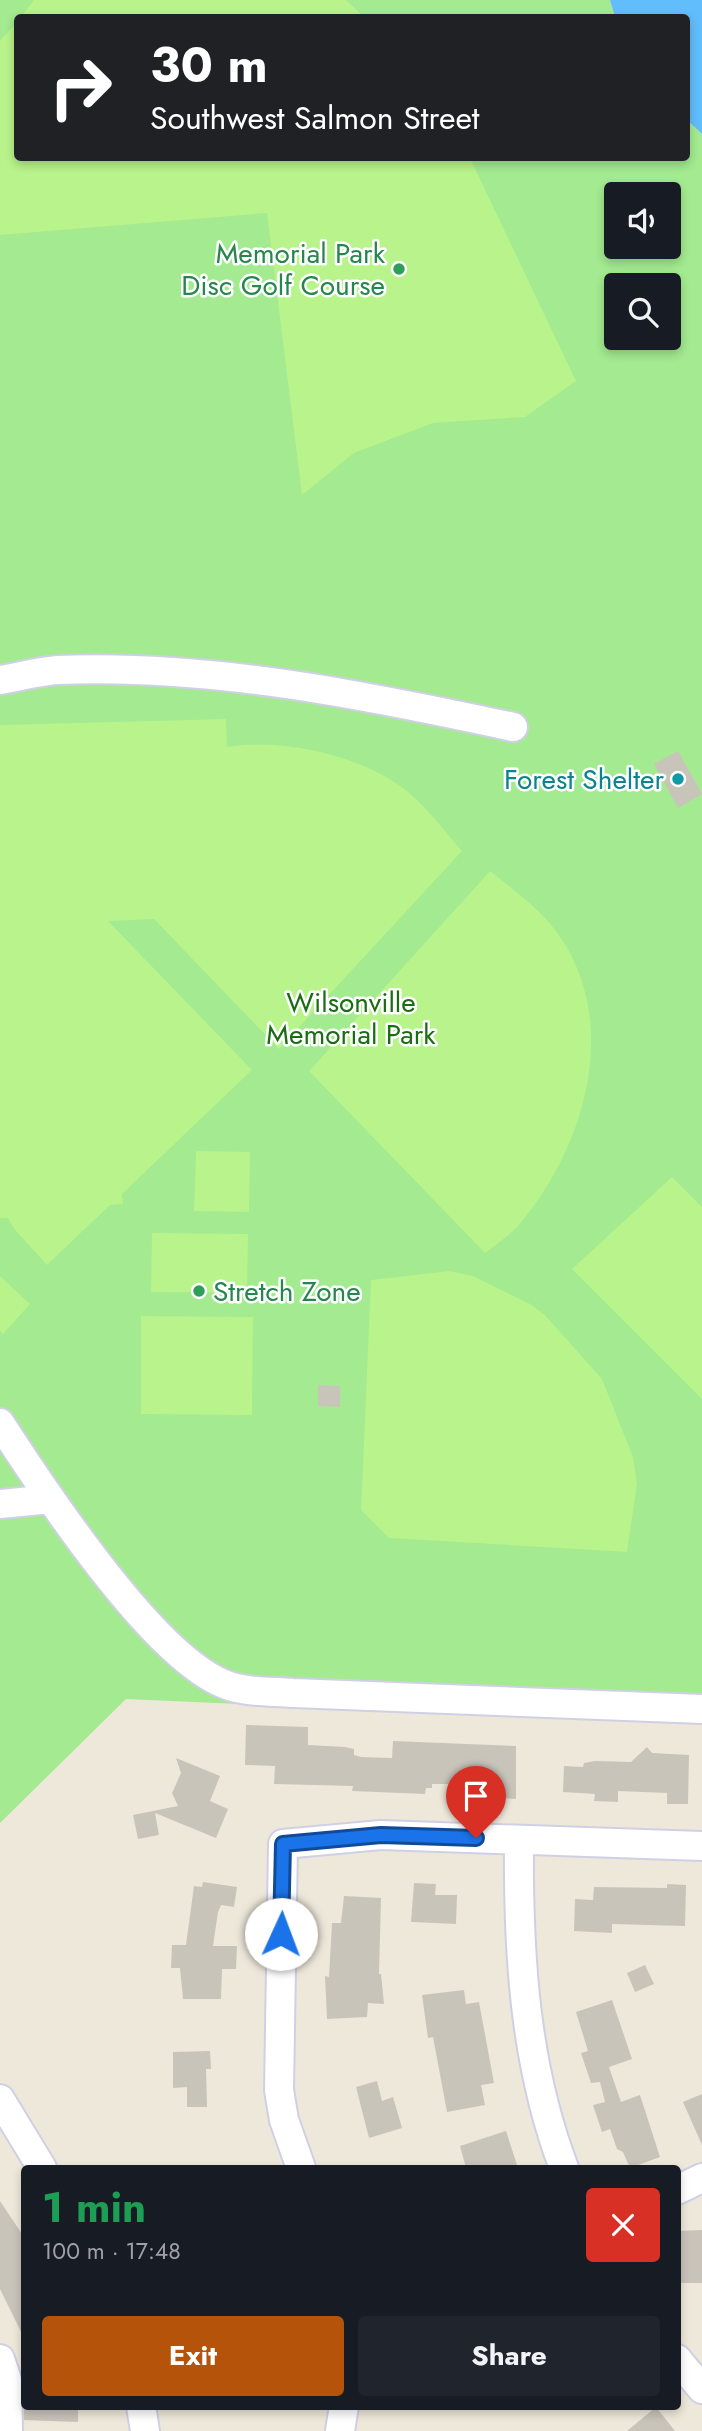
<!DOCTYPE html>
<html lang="en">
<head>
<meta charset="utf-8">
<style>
  body { margin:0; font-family:Jost,sans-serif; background:#20242c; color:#f1f3f6; height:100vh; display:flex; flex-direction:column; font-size:26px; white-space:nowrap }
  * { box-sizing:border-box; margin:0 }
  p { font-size:23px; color:#9ea1a6 }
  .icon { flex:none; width:38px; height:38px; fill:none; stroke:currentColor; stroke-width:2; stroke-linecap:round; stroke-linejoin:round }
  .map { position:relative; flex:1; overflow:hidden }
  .drawer { position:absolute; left:21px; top:2165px; width:660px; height:245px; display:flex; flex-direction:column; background:#171b24; border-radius:7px; box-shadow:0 4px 10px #0003 }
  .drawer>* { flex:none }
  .top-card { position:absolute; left:14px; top:14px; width:676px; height:147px; border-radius:7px; box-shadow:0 4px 10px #0003; background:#202124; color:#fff; overflow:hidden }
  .controls { position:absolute; left:604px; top:182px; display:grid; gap:14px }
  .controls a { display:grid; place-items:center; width:77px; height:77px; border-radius:7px; background:#171b24; box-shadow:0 4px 10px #0003; font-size:35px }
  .pin { position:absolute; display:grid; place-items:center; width:60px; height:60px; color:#fff; margin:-72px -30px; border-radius:50% 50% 50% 0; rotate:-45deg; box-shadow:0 0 7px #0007 }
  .pin .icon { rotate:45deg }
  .me { position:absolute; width:77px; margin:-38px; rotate:2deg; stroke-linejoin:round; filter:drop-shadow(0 0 5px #0008) }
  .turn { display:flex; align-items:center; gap:24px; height:147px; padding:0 21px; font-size:32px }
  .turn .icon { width:91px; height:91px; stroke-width:2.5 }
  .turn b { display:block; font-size:49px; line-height:60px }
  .round { display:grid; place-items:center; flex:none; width:74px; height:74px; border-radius:7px; background:#20242c }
  .overview { display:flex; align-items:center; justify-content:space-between; height:119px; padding:0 21px }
  h1 { font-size:42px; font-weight:700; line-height:52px; color:#1e9e55 }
  .primary-button { display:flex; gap:14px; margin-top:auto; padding:14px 21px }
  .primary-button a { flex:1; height:80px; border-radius:7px; background:#b45309; color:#fff; font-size:28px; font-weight:700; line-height:80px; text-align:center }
  .primary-button a+a { background:#20242c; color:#f1f3f6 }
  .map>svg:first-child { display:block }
  .green { fill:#a3ea90; fill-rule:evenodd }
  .pitch { fill:#b8f38b }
  .water { fill:#61bdfb }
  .building { fill:#c9c4ba }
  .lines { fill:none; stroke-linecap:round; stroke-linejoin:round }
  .minor-casing { stroke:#cfd0e4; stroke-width:32 }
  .minor { stroke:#fff; stroke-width:28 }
  .route-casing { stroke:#114b97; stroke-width:18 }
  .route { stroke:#1a73e8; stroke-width:12 }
  .leisure-dot { fill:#2e9e5b; stroke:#fff; stroke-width:2.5 }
  .culture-dot { fill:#0f9aa8; stroke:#fff; stroke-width:2.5 }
  .labels { text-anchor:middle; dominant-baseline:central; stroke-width:5; stroke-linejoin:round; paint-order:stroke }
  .leisure-label { font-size:28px; fill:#27864d; stroke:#fff; text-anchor:end }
  .culture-label { font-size:28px; fill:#0d838f; stroke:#fff; text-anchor:end }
  .park-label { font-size:28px; fill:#196e12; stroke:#fff }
</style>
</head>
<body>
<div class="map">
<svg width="702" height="2431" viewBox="0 0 702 2431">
  <rect width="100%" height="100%" fill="#eee8da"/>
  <path class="green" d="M0,0H610L615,17L18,18V158H686V119L702,134V1724L126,1699L0,1823ZM616,194H668V247H616ZM616,285H668V338H616Z"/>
  <path class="pitch" d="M34,0H346L364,17H21Z
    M17,22L18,158H470L576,381L525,417L433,423L354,453L302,495L267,213L0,235V41Z
    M226,719L227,747C284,737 372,757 415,798C432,814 447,834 462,851L279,1049L154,919L108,921L252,1070L122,1194L123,1204L110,1205L47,1265L15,1230L8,1218H0V725Z
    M490,871C515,891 546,913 563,941C620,1031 583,1150 518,1226C509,1236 496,1244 485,1253L309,1071Z
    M196,1151L250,1152L249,1212L194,1211Z
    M672,1177L702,1207V1399L572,1269Z
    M152,1233L248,1234L247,1293L151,1292Z
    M449,1271L473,1276L530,1304L545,1315L602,1379L633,1457L637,1484L627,1552L389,1538L361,1510L371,1280Z
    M0,1276L30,1304L3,1334L0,1331Z
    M141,1316L253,1317L252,1415L141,1414Z"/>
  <path class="water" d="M610,0H702V134L686,119V18L615,17Z"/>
  <path class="building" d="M678,751L702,794L678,808L654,764Z
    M318,1385L340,1386V1407L318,1406Z
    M246,1725L308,1727V1745L345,1747L354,1749V1755L361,1757L392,1758L393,1741L516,1746V1799L486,1797L487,1784H432V1788H426L425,1794L352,1791L353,1786L274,1784L275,1766L245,1765Z
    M647,1747L652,1753L689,1755L688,1804H667V1793L618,1791V1802L594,1801L595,1794L563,1792L564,1766L583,1767L584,1763L595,1761L631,1762Z
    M176,1758L220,1776L210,1801L228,1809L216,1838L155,1813L159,1835L138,1839L133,1815L178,1806L172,1793L181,1773Z
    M203,1882L237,1887L234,1907L221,1905L218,1912L213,1946H237L236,1969H222L221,1999H183L180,1968H171L172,1945H186L194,1886L202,1887Z
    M414,1883L436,1884L435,1895H457L456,1924L411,1922Z
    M667,1884L686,1885L685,1926L612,1924V1933L574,1931L575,1899L593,1900L594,1887L667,1888Z
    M344,1896L381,1898L379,1974H381L384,2004L368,2003L367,2017L327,2019L325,1976L329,1977L332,1923H341Z
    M645,1965L654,1984L635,1992L627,1973Z
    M464,1990L466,2004L479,2002L494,2083L481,2085L485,2105L447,2112L433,2037L428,2038L422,1995Z
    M612,2000L632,2059L609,2067L621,2102L640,2095L660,2157L630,2168L623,2152L617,2149L610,2129L602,2132L593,2105L605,2102L600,2082L591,2083L581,2053L588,2051L576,2012Z
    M210,2051L211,2069H206L207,2107H187V2087L173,2088V2052Z
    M377,2081L382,2101L393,2097L402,2128L369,2138L356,2087Z
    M702,2094V2145L683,2102Z
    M506,2131L518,2168H466L460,2146Z
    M0,2201L24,2237V2338L0,2289Z
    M702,2230V2283H677V2231Z
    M24,2406H78V2422L24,2420Z
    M656,2407L675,2431H627Z"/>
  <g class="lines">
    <g class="minor-casing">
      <path id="minor" d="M0,680C19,677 39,671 58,670C211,664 365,695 513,727
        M0,1423C44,1491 152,1655 224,1684C245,1693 271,1691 293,1693L702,1709
        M0,1504L51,1499
        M519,1841C518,1951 524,2063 564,2168
        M0,2099L42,2168
        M301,2168L284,2120L279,2090L283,1844L381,1835L702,1846
        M677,2190L702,2178
        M0,2359L7,2380L8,2431
        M677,2359L702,2389
        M141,2406L145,2431
        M340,2431L344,2406"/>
    </g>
    <use href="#minor" class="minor"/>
  </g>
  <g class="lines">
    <g class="route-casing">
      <path id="route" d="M281,1934L283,1844L381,1835L476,1838"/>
    </g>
    <use href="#route" class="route"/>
  </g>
  <g class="leisure-dot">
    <circle cx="399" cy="269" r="7"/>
    <circle cx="199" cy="1291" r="7"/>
  </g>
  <circle class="culture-dot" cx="678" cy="779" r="7"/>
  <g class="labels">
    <g class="leisure-label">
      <text x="385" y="253">Memorial Park<tspan x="385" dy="32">Disc Golf Course</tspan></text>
      <text x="213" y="1291" text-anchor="start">Stretch Zone</text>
    </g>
    <g class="culture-label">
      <text x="664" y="779">Forest Shelter</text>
    </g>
    <g class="park-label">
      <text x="351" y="1002">Wilsonville<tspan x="351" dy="32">Memorial Park</tspan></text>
    </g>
  </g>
</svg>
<div class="controls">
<a><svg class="icon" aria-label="sound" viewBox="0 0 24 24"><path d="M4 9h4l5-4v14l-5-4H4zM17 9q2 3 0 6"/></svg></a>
<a><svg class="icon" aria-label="search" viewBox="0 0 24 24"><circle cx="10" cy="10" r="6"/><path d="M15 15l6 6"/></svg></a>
</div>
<div class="pin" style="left:476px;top:1838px;background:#d93025"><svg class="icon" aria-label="arrive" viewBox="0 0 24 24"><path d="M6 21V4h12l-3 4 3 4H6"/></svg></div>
<svg class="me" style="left:281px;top:1934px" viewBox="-20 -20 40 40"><circle r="19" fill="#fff"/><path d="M0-13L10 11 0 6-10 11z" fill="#1a73e8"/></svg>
<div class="top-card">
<div class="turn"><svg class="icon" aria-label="right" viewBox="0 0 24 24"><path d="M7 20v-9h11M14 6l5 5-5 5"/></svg><div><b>30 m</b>Southwest Salmon Street</div></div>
</div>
<section class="drawer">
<div class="overview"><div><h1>1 min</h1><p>100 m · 17:48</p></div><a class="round" style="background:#d93025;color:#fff"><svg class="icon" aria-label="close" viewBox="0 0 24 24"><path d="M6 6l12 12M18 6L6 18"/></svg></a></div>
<div class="primary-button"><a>Exit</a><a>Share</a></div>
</section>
</div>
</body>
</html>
